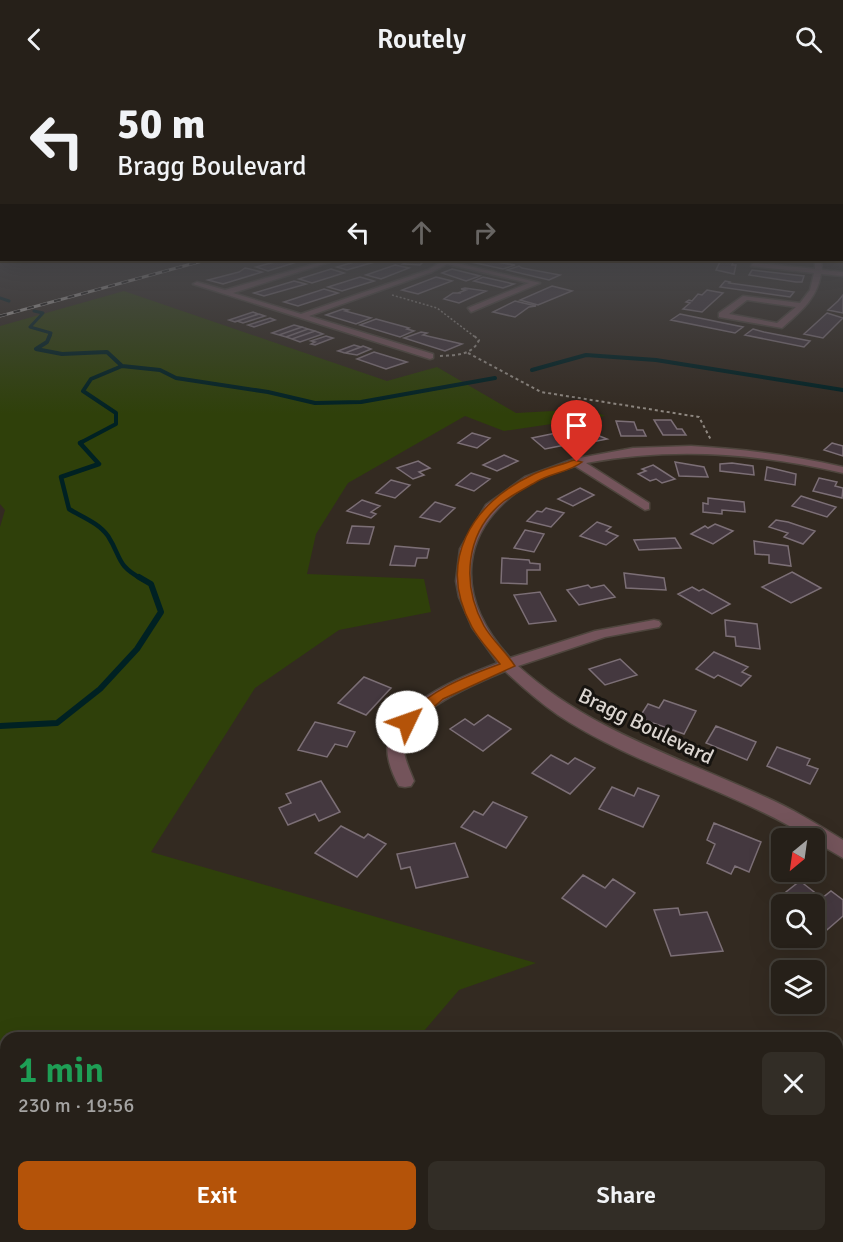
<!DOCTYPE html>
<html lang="en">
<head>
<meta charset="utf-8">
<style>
  body { margin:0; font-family:Signika,sans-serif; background:#322d26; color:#f1f3f6; height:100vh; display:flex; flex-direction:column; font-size:22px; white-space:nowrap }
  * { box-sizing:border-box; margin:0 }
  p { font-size:20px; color:#a4a3a2 }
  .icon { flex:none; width:33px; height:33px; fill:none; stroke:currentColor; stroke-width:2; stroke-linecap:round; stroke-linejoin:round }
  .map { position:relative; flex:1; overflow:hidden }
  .details { position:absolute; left:0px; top:954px; width:843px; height:210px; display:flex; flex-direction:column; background:#262019; border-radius:18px 18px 0 0; box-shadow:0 6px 24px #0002,0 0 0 2px #423e38 }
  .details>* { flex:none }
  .hud { position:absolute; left:0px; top:0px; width:843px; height:183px; box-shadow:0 6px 24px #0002,0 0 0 2px #423e38; background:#262019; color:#f1f3f6; overflow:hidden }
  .needle { width:39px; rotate:209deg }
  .controls { position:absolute; left:771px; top:750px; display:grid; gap:12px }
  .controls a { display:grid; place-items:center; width:54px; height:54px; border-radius:9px; background:#262019; box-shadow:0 6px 24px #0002,0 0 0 2px #423e38; font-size:30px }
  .pin { position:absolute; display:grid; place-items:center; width:51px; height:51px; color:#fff; margin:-62px -26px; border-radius:50% 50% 50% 0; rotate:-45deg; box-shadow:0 0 6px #0007 }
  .pin .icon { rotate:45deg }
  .me { position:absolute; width:66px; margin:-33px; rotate:48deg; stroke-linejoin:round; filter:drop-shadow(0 0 4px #0008) }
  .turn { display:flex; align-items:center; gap:21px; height:126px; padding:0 18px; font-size:27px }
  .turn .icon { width:78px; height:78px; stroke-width:2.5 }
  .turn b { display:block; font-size:42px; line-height:51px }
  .lanes { display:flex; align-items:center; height:57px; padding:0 18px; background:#0003; justify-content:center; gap:30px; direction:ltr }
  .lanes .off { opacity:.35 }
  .round { display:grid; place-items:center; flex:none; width:63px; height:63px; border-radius:9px; background:#322d26 }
  .summary { display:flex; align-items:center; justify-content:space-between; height:102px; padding:0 18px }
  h1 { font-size:36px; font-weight:600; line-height:45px; color:#1e9e55 }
  .primary-button { display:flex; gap:12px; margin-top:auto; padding:12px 18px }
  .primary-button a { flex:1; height:69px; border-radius:9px; background:#b45309; color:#fff; font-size:24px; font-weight:600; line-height:69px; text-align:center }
  .primary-button a+a { background:#322d26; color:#f1f3f6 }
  header { display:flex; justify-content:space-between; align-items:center; height:78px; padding:0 18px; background:#262019; font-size:27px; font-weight:600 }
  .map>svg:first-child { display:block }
  .green { fill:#2f400a }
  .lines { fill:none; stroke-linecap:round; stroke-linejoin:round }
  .stream-far3 { stroke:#002123; stroke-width:3 }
  .stream-far2 { stroke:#002123; stroke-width:4 }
  .stream-far1 { stroke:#002123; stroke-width:4.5 }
  .stream { stroke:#002123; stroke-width:6 }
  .building { fill:#44383f; stroke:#7c6f76; stroke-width:1.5 }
  .street-casing { stroke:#4e453d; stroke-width:3 }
  .path-far1 { stroke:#8f8881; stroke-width:1.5; stroke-dasharray:2 2; stroke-linecap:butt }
  .path { stroke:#8f8881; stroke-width:2; stroke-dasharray:3 3; stroke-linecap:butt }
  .street { fill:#74545b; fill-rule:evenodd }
  .rail-casing { stroke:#b9b3ad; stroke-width:3 }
  .rail { stroke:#171410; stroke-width:2; stroke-dasharray:7; stroke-linecap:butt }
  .route { fill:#b45309; stroke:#753606; stroke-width:1.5 }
  .labels { text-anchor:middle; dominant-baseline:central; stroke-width:6; stroke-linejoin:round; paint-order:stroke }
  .street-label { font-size:21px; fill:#dbd5d0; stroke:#171410 }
</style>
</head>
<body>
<header><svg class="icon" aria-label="back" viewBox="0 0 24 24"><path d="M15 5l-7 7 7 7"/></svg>Routely<svg class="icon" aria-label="search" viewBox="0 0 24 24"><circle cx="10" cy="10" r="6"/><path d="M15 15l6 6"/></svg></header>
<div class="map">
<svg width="843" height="1164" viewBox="0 0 843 1164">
  <rect width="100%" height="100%" fill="#332a21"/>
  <path class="green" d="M124,213L387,303L437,289L516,335L590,331L605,338L504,353L465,338L348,405L316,456L307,496L424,501L431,534L339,552L255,610L151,774L536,885L459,912L418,960H6V1158H505L508,1164H0V449L5,432L0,426V248Z"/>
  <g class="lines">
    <path class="stream-far3" d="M0,220L9,223
      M34,233L43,235L30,249L51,255L49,259"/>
    <path class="stream-far2" d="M50,257L47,264L36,271L62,276L107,274L122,288
      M532,292L586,277L656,282L843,312
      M80,365L116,346V335L83,313L91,301L122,288L160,292L176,300L268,314L315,325L361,324L495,300"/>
    <path class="stream-far1" d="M82,364L80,365L99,386L61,399L69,431C82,439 99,445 108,458C122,480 116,487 142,501"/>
    <path class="stream" d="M0,648L57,645L100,611L137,571L161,534L151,506L139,499"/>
  </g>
  <path class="building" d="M294,182L300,183L268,193L256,189L282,182Z
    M361,182L378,183L347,192L337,189Z
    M411,182H425L420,187L403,186Z
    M462,182H485L515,187L503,191Z
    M721,182H734L732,187H736L734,196L716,192Z
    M395,187L409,190L381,201L366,197Z
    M519,188L522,190L560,197L549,202L507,192Z
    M245,190L262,194L223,206L208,202L239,194Z
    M331,191L344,195L312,205L299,201Z
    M452,191L480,198L466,203L442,195Z
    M752,192L804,198L802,204H796L749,197Z
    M360,199L374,203L342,213L328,209Z
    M436,199L452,203L418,216L402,212Z
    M483,199L514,206L503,210L474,203Z
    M294,203L306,206L264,218L254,215Z
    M725,203L730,204L729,205L794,214L790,219L720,209Z
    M552,208L572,213L538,227L520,222Z
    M465,210L486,213L459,225L444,221L453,215H461H458L466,212L461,211Z
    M324,211L338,215L298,228L284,224Z
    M707,212L723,215L702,234L683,231L690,225L686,224L689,222L692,223L698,216L702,217Z
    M843,217V235L828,232L838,223Z
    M515,223L536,228L529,229L515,239L493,234Z
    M343,231L348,232L345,233L371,240L356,246L326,237Z
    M253,234L258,236L235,244L229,242Z
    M827,235L843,240L823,260L804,256Z
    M259,236L265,238L243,245L237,243Z
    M680,236L743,249L735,255L671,242Z
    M270,240L275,242L254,249L248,247Z
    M376,241L409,250L407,251L414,253L400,259L360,247Z
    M294,247L302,249L279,257L272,255Z
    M302,249L308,251L286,259L279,257Z
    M308,251L315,253L292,261L286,259Z
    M753,251L764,254L810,263L804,269L745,257Z
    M315,253L323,256L300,264L292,261Z
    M421,254L427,255L423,257L462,266L445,273L404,260Z
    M326,258L333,260L315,267L311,266L315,264L311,263Z
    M354,267L361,269L345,275L338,273Z
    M363,268L371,271L357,277L345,275Z
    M374,274L407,284L386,291L357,281Z
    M654,342H671L677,351H682L686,357H663Z
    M616,343L634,344L637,352H643L646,358H621Z
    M585,348L597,357L607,361L587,365L568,352Z
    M472,355L490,360L477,370L458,365Z
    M556,355L570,366L545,371L532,360Z
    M832,365L843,368V378L824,372Z
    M504,377L518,383L497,393L483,387Z
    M418,383L430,390L419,394L424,397L413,401L397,390Z
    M675,384L704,389L708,399L679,398Z
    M732,385L753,388L754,397L720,393V386Z
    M653,387L675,401L662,405L656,401L650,403L638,396L646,393L642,391Z
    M767,389L796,396L795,407L765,402Z
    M471,395L490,401L474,413L456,407Z
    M819,400L837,404L835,408L843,410L842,420L813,413Z
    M391,402L410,407L395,420L376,415Z
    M580,410L594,417L573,428L558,421Z
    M801,418L836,429L827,439L792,428Z
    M708,420L744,424L745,434L722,432V436L703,434V425L708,426Z
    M362,422L380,428L371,434L376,436L371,440L347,433Z
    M435,424L455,430L440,444L420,439Z
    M546,430L564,435L551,449L527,443L537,433L542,434Z
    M776,442L788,444L815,453L803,466L784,459L788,455L769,449Z
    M597,444L611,449L606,453L618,458L606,467L580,458Z
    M715,446L733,453L713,466L691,456L705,448L708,450Z
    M352,448L374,449L369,466L347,465Z
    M525,452L544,456L534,474L514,470Z
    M675,460L681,470L639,472L634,462Z
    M754,463L788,468L791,488L769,485V477L755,476Z
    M395,468L429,471L427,480H417L415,488L390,487Z
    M502,480L529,482L530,485L540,486V492H527V506L501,505Z
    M792,494L821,510L791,525L762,509Z
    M624,495L664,500L666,512L626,510Z
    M588,507L591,510L604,507L615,519L579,527L567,512Z
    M692,509L699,513L703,511L730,526L712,536L678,516Z
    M540,514L556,543L529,546L514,517Z
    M725,542L757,546L760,571L736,568L735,559L726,558Z
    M714,574L748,589L742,594L751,598L741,608L718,597L714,600L696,591Z
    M620,581L637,597L605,607L589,591Z
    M364,599L391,610L366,637L338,625Z
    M664,622L696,633L684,656L639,640L648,626L659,630Z
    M488,637L511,651L483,673L450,651L465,641L474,647Z
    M315,644L355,654L347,669L335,666L327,679L298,672Z
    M716,648L756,664L747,682L706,665Z
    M777,669L810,681L807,687L818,691L810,706L767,688Z
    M551,677L568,686L575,680L595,690L570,716L532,695Z
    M321,703L340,734L319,743L315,736L288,747L279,730L291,725L286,716Z
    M612,709L634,718L638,710L659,718L643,749L599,731Z
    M493,724L527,739L506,770L461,749L474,733L483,737Z
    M714,745L761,764L749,794L735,788L731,796L707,785L715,766L707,762Z
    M341,748L364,760L368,756L386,766L357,799L315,775Z
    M455,765L468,799L416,810L410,789L401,791L397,776Z
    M583,797L605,810L613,801L635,815L606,849L562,820Z
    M800,803L822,820L831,813L843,822V838L821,857L814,852V826H783L777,821Z
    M678,830L680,837L707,834L723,873L671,878L654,832Z
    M843,1126V1164H805L802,1158H837V1128Z"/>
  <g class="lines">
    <g class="street-casing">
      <path id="street" d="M842,177H843V181H842Z
        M328,182H336L233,215L301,236L428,192L444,182L540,205L471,234L468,230L529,205L447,186L432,194L309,238L433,276V280L430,281L193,206L197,204L225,212Z
        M755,182H761L758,185L815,191V182H821L822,192L843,194V198L821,196C817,221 800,234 782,250L719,239V235L743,218L800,225L810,212L814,195L751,188ZM747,222L796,229L777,245L729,236Z
        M691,368C743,371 792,377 843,389V395C755,375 675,369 586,385L649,425V431L645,432L575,388C561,393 545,397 532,404C457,449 453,518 510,580L595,553L654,542L659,543L661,546L659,549L605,559L518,588C589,652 678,679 763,718C791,730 817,746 843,762V780L814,763V760H810C731,711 637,689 558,637C539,624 522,609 505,593C479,604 410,632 404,663C402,677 409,690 414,703L411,708L405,709L399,708C391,694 384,674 389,659C400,623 466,597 498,585L472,549L459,519L456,503L460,471L486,427L525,399L574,381L633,370Z
        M673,1158H702L705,1164H675Z"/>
    </g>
    <path class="path-far1" d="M392,217L437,230L475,259"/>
    <path class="path" d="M468,275L541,314L699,339L711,362
      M440,278C455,277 472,278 479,262L473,257"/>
    <use href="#street" class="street"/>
    <g class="rail-casing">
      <path id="rail" d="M0,238L206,182"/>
    </g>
    <use href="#rail" class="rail"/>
  </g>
  <linearGradient id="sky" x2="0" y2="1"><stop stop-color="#1c1712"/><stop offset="0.51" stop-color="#4a4a4e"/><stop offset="1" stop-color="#4a4a4e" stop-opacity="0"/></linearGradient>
  <rect width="843" height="336" fill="url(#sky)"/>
  <path class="route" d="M574,382L582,384C570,394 550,395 536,404C526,410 514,416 504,423C465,454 461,506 484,548C492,562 506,574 515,588L443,621L412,648H401L399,644L401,641C437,610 456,602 500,586C491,574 479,562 472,549C436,484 471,425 534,396C547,390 561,387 574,382Z"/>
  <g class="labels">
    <g class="street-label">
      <text transform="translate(646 648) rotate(26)">Bragg Boulevard</text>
    </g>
  </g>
</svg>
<div class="controls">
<a><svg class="needle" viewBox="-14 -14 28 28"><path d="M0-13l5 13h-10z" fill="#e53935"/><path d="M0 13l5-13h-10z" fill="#a4a3a2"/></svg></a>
<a><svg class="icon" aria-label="search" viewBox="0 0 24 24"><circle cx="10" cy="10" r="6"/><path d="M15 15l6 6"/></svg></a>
<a><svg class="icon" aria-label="layers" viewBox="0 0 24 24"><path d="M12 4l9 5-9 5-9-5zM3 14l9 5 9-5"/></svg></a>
</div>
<div class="pin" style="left:577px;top:384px;background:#d93025"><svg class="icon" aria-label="arrive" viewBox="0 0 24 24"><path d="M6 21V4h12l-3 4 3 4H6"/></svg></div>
<svg class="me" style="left:407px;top:644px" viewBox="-20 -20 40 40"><circle r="19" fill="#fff"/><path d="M0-13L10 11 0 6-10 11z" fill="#b45309"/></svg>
<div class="hud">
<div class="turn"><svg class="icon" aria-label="left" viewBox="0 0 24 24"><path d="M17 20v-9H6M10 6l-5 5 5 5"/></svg><div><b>50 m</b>Bragg Boulevard</div></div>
<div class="lanes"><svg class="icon" aria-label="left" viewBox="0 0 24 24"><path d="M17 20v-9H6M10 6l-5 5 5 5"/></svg><svg class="icon off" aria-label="ahead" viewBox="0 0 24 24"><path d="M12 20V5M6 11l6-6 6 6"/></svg><svg class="icon off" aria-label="right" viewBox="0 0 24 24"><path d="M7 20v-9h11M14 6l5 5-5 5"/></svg></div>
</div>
<section class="details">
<div class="summary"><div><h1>1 min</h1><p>230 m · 19:56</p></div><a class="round"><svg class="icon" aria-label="close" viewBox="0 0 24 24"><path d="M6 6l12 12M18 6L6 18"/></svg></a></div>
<div class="primary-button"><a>Exit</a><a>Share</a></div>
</section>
</div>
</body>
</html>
